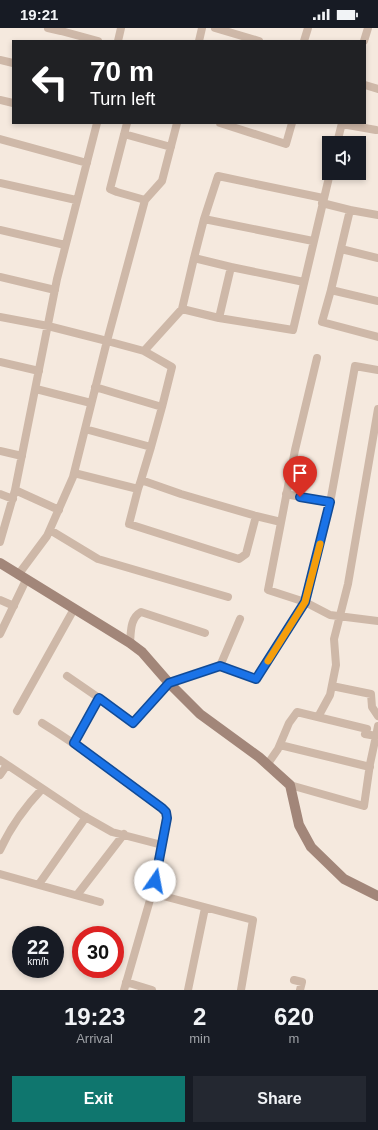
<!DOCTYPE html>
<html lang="en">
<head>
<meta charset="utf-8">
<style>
  body { margin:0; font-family:Arial,sans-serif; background:#242831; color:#f1f3f6; height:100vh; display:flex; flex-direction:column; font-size:15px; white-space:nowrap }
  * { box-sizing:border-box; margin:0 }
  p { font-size:13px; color:#9ea1a6 }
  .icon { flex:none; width:22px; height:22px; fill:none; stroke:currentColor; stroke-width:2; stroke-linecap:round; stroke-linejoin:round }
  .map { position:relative; height:962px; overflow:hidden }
  .sheet { display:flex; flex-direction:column; background:#171b24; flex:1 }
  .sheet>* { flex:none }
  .top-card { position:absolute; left:12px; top:12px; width:354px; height:84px; border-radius:0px; box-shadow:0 2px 6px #0003; background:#202124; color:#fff; overflow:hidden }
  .tools { position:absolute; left:322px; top:108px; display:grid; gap:8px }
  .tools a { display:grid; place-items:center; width:44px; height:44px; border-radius:0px; background:#171b24; box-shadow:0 2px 6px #0003; font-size:20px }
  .speed { position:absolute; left:12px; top:898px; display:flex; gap:8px; font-size:20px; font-weight:700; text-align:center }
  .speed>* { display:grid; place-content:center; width:52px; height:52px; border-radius:50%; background:#171b24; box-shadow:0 2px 6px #0003; line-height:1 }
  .speed small { font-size:10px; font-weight:400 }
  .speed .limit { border:6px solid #d22; background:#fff; color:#111 }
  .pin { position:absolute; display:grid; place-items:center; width:34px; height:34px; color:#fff; margin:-41px -17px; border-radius:50% 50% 50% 0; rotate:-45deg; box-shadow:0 0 4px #0007 }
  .pin .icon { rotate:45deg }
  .me { position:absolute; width:44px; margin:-22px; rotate:12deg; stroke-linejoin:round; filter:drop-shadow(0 0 3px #0008) }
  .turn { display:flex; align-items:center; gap:14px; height:84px; padding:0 12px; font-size:18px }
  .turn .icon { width:52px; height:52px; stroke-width:2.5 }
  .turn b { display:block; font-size:28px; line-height:34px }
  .eta { display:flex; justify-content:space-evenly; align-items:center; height:68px; text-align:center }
  .eta b { font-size:24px; font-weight:800; line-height:28px }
  .button { display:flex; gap:8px; margin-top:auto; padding:8px 12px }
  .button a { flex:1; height:46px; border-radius:0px; background:#0f766e; color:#fff; font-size:16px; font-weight:800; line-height:46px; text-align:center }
  .button a+a { background:#242831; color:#f1f3f6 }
  .status { display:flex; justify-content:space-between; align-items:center; height:28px; padding:0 20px; background:#171b24; direction:ltr }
  .status svg { height:11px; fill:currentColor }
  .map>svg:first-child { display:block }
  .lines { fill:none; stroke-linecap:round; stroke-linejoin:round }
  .street { stroke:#ceb8a8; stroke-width:8 }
  .secondary { stroke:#a28679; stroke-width:10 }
  .route-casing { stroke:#114b97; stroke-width:10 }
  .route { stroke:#1a73e8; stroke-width:7 }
  .slow { stroke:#f59e0b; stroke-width:7 }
</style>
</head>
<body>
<div class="status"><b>19:21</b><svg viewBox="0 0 49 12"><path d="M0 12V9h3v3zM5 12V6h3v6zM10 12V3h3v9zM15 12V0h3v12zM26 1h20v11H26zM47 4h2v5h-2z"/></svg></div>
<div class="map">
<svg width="378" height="962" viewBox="0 0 378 962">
  <rect width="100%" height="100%" fill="#f5e9de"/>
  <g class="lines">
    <path class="street" d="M48,0L61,3V0
      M215,0L259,13
      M61,3L98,13
      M118,13L121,0
      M199,13L202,0
      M304,13L308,0
      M364,13L368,0
      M0,32L13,35
      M365,57L378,61
      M0,72L13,75
      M127,95L110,161L117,164L145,172
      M220,95L286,116L292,95
      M342,96L376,102
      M124,106L171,119
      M0,111L87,135
      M337,115L342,95
      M0,155L76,172
      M322,175L350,182L331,262L378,273
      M350,182L378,187
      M204,191L218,148L323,170
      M0,202L65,217
      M341,221L378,230
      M194,230L204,191L313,213
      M231,239L304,254
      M0,249L55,262
      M331,262L322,294L378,309
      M182,281L194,230L231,239L219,290
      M0,289L48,298L107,313L145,172L162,153L177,95
      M317,330L295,422L268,562L305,574L330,587L378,593
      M0,334L39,343
      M95,359L162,379L172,339L144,323
      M36,361L91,375
      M85,401L151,419L162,379
      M0,423L22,428
      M74,445L138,461L129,496L239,531L246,526L256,488L281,494
      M141,452L151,419
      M138,461L141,452L181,466L256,488
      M0,466L13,471
      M286,466L330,475
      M59,482L15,462L57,251L97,95
      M50,502L98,531L228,569
      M0,514L15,462
      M18,547L47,508L73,449L107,313L144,323L182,281L219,290L293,302L330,145
      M0,572L14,578
      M0,606L26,552
      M130,615C131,604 130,590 141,584L205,605
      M220,638L240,591
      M67,648L99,670L133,695L169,655L220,638L256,651L305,574L330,475L355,338L378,342
      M332,658L371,666L372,679L378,688
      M17,683L74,581
      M318,689L330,667L336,637L334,611L348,556L378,381
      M42,695C84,721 123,750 162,780L166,785L167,791L152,865L253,892L241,962
      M376,708L378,698
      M74,715L99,670
      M280,717L370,739
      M0,732L82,787L112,804L162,817
      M267,737L278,721L289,695L297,684L367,701L365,706L376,708L370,736L364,778L290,757
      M0,747L7,737
      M0,822C10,800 25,779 42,761
      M0,846L100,874
      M39,856L86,789
      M77,867L124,806
      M294,952L302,954L300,962
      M126,954L152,962
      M124,962L152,865
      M188,962L205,880"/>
    <path class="secondary" d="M0,535L130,615L142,624L169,655L200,686L259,729L290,757L299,797L311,819L344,851L378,868"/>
  </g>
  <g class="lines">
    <g class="route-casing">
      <path id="route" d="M155,853L167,790L166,784L162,780L74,715L99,670L133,695L169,655L220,638L256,651L305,574L330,474L300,469"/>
    </g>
    <use href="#route" class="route"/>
    <path class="slow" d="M268,633L305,574L320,516"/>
  </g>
</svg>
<div class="tools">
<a><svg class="icon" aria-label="sound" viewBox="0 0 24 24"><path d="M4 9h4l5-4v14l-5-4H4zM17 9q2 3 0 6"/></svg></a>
</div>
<div class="speed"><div>22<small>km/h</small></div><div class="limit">30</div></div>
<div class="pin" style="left:300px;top:469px;background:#d93025"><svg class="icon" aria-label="arrive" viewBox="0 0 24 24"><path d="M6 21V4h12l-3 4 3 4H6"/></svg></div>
<svg class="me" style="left:155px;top:853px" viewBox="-20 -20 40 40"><circle r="19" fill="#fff"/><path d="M0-13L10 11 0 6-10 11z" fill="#1a73e8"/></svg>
<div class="top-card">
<div class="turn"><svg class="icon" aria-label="left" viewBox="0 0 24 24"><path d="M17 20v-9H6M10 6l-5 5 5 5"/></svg><div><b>70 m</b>Turn left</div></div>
</div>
</div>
<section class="sheet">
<div class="eta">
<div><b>19:23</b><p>Arrival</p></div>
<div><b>2</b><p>min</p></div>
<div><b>620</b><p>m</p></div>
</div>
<div class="button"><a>Exit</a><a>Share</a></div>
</section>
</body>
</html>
